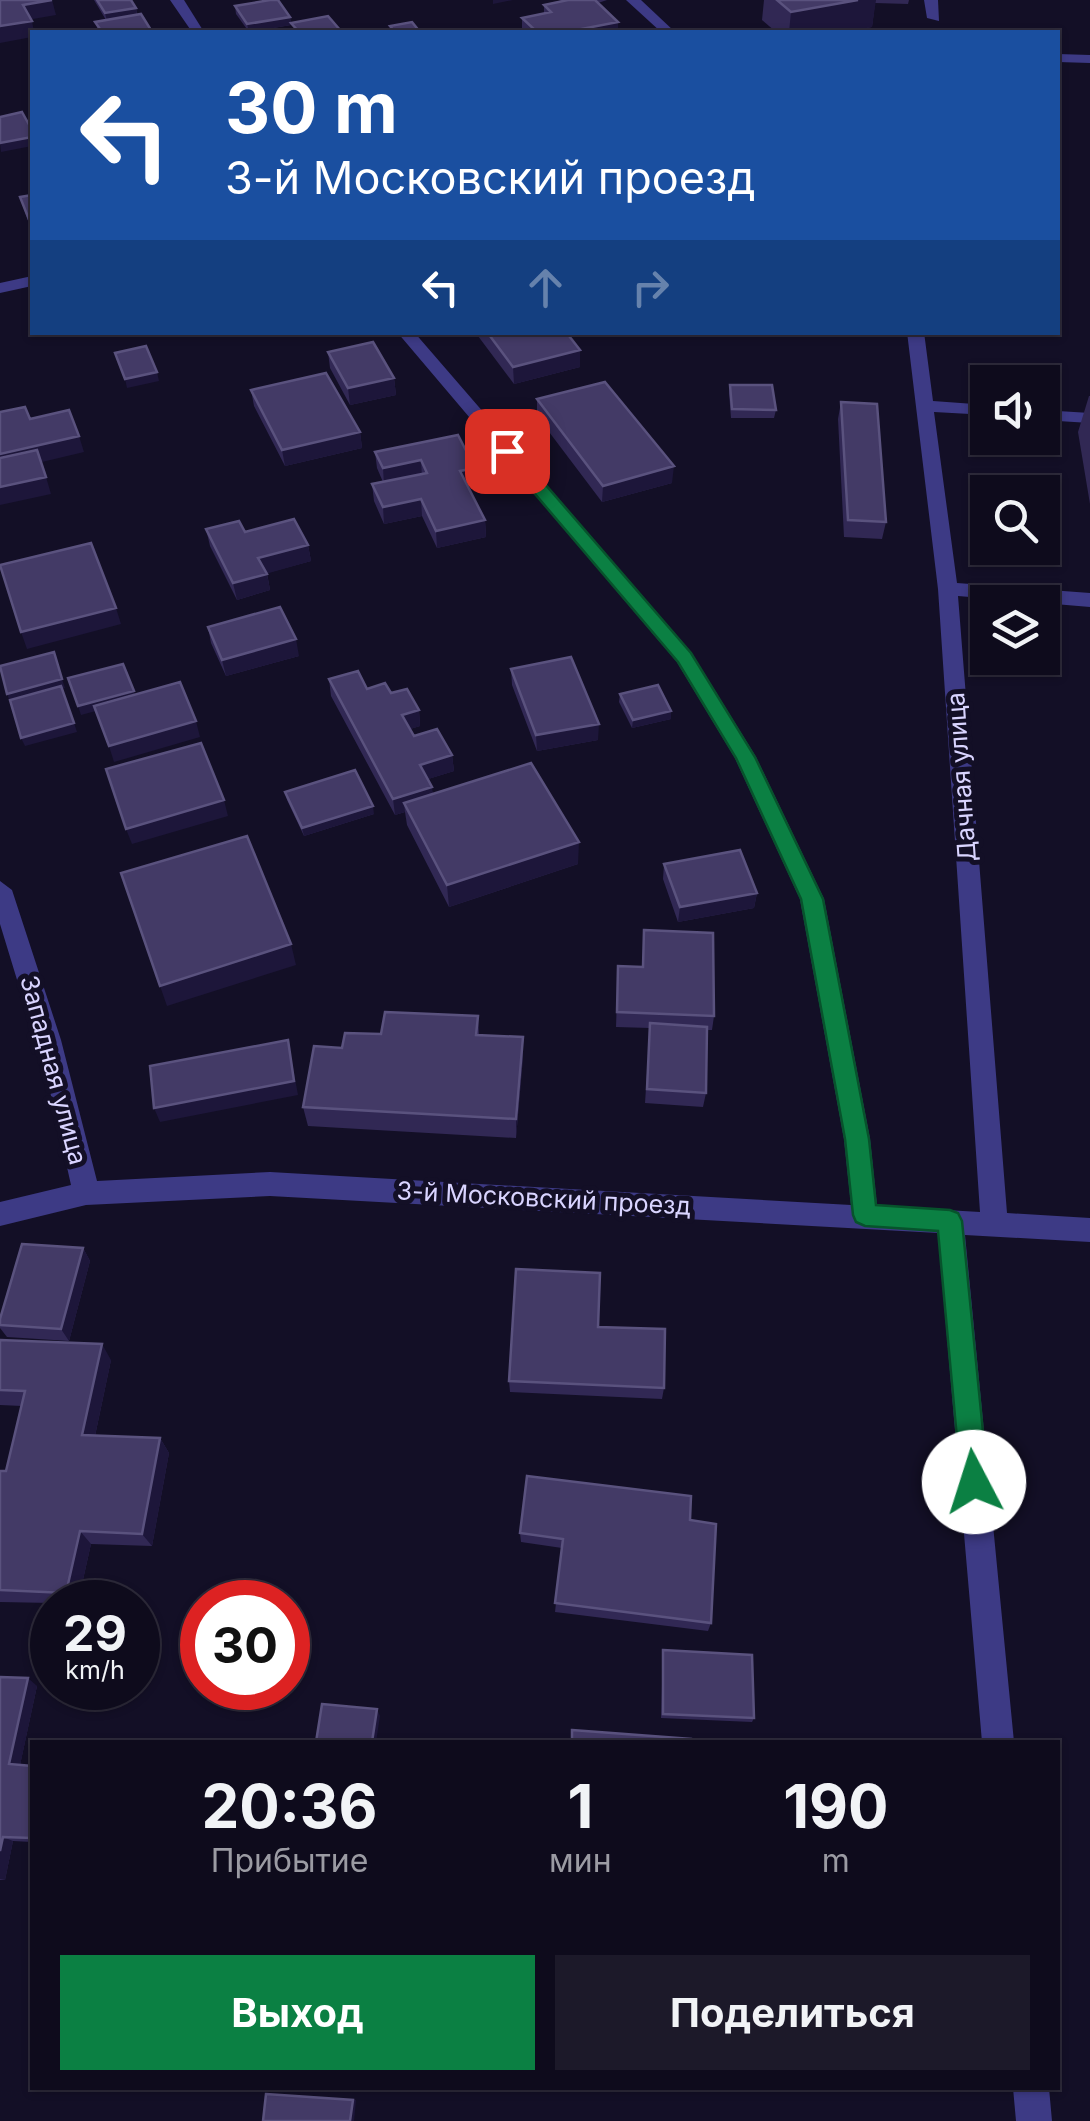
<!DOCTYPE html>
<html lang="ru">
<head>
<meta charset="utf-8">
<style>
  body { margin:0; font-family:Inter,sans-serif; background:#1c1929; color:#f1f3f6; height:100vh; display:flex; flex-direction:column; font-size:38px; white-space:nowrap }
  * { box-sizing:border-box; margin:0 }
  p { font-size:32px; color:#9b9ba3 }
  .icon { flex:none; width:55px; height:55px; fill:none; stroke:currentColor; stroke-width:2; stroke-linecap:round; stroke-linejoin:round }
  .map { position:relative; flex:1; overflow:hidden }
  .side { position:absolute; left:30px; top:1740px; width:1030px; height:350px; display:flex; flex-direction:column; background:#0e0b1c; border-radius:0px; box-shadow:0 2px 8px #0004,0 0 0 2px #2e2b3b }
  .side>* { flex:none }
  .top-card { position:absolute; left:30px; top:30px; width:1030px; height:305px; border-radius:0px; box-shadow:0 2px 8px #0004,0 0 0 2px #2e2b3b; background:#1a4fa0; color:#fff; overflow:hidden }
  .tools { position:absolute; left:970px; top:365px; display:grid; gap:20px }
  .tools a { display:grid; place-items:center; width:90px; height:90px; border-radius:0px; background:#0e0b1c; box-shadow:0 2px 8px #0004,0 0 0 2px #2e2b3b; font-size:50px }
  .speed { position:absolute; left:30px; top:1580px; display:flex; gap:20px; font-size:50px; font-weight:700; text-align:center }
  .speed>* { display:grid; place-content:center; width:130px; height:130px; border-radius:50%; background:#0e0b1c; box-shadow:0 2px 8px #0004,0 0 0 2px #2e2b3b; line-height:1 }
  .speed small { font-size:25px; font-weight:400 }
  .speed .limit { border:15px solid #d22; background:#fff; color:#111 }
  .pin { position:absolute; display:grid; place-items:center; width:85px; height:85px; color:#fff; margin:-42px; border-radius:20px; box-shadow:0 5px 15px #0006 }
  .me { position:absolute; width:110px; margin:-55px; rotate:355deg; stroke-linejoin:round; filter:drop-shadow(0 0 8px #0008) }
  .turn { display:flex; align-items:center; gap:35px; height:210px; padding:0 30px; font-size:45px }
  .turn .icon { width:130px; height:130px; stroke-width:2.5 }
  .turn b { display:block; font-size:70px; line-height:85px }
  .lanes { display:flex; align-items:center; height:95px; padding:0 30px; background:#0003; justify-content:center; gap:50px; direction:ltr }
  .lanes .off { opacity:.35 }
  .eta { display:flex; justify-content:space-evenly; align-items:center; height:170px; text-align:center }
  .eta b { font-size:60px; font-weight:700; line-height:70px }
  .button { display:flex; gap:20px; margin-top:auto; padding:20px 30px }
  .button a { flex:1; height:115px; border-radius:0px; background:#0b8043; color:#fff; font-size:40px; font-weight:700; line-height:115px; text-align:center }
  .button a+a { background:#1c1929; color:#f1f3f6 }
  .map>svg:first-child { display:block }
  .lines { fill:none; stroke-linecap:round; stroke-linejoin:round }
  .minor { fill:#3d3a85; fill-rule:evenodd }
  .wall { fill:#312854 }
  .shaded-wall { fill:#1d163a }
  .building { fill:#433a66; stroke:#5a527e; stroke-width:2.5 }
  .route { fill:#0b8043; stroke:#07532c; stroke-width:2.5 }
  .labels { text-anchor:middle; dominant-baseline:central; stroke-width:10; stroke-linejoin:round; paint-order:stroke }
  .street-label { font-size:25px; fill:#d9d4ff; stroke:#130f26 }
</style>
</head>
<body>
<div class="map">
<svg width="1090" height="2121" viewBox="0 0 1090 2121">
  <rect width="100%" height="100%" fill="#130f26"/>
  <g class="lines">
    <path class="minor" d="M170,0H184L204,32H192Z
      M626,0H641L675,32H661Z
      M924,0H938L939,21L927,18Z
      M1058,54L1090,55V63L1058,62Z
      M32,276V286L0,293V283Z
      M397,332H414L691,652L756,757L824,899L870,1139L877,1206L980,1212L938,589L907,332H924L933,401L988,405V415L934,412L957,583L1090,593V607L958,596L1007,1213L1090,1218V1242L965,1235L1014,1742H982L938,1233L270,1196L86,1205L0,1226V1202L71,1185L47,1078L0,924V881L12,890L61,1040L97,1181L270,1172L851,1205L844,1139L800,899L735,758L677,662Z
      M1042,410L1090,413V423L1042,420Z
      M1013,2088H1049L1052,2121H1016Z"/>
  </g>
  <path class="wall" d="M94,0H131L136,8L137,14L152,32H99L95,22L106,20Z
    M559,0H607L598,3L618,32H522V18L544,14V5L561,1Z
    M764,0H909L908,4L875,3L872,27L843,32H776L762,20Z
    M235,6L290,17L291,25L249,32L236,14Z
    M32,195V233L20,197Z
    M475,332H566L580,367L514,384Z
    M328,352L394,378L396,395L350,405L330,368Z
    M730,385L776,410L774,418H731L729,393Z
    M251,390L360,432L362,448L285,466L254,406Z
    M1089,396H1090V504L1078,432Z
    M537,399L672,483L602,502L537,416Z
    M841,402L886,522L882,539L844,537L838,419Z
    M375,452L475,468L476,484L468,486L485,520L486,537L437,548L422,516L384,524L374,501L372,484L383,482L377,468Z
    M206,529L245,532L308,545L311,561L267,573L270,590L237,600L210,546Z
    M208,627L299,656L226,676L211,643Z
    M511,669L598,740L537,751L512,685Z
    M329,679L391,693L419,710L420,726L410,729L414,736L452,755L454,771L428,779L433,794L578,864L449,907L407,825L405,812L395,815L331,696Z
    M620,694L671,719L632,728L619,702Z
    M285,792L374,814L304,836L287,800Z
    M664,864L757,893L754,908L678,922L663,879Z
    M644,930L714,1016L712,1030H707L706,1093L703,1107L645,1103L650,1028L616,1027L618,966L642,967Z
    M478,1016L479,1035L523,1037V1057L516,1138L308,1126L303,1107L342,1048L381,1034Z
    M83,1248L90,1261L69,1341L7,1337L0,1328V1319Z
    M598,1327L664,1388L662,1399L510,1392L509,1381Z
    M0,1340L111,1360L95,1436L160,1438L169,1453L152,1546L91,1544L78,1602L52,1603L0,1602V1471H6L22,1406L0,1405Z
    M690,1520L711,1623L708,1631L555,1612L562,1548L521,1542L520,1533Z
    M663,1650L754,1718L752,1722L661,1718Z
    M0,1677L37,1686L20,1765L32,1766V1842L13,1841L5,1880H0Z"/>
  <path class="shaded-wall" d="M52,0L56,15L27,20L23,5Z
    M493,0H513L493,4Z
    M858,0H876L872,27L843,32H789L791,12Z
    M136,8L137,16L107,21L105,13Z
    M290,17L291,25L249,32L247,24Z
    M32,21L34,32H32V37L0,43V26Z
    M618,22V32H566Z
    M32,137V146L1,152L0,143Z
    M580,350V367L514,384L513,367Z
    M157,372L159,381L127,388L125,379Z
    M394,378L396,395L350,405L348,388Z
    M360,432L362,448L285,466L282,450Z
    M79,436L84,452L0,472V454Z
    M421,460L422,477L384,485L383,468Z
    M674,466L672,483L602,502L603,486Z
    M475,468L476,484L461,488L460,471Z
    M46,477L51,494L0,505V487Z
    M421,499L422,516L384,524L383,507Z
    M485,520L486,537L437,548L436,531Z
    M308,545L311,561L262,575L258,558Z
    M267,574L270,590L237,600L233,583Z
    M116,608L121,624L27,649L21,632Z
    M296,639L299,656L226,676L222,660Z
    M62,679L65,688L10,702L7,694Z
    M134,691L136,700L81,715L78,706Z
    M419,710L420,726L404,731L402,715Z
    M671,711V719L632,728L633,720Z
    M196,721L200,737L114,762L109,746Z
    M74,723L77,732L25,746L21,738Z
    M599,724L598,740L537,751L536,735Z
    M452,755L454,771L422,781L420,765Z
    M432,787L434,803H404L405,812L395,815L393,799Z
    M224,800L228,816L132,844L126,829Z
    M373,806L374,814L304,836L302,828Z
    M579,842L578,864L449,907L447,885Z
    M757,893L754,908L678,922L680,907Z
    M291,944L296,965L167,1006L160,986Z
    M523,1037V1057L516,1138V1119Z
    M288,1040L298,1095L160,1122L154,1108Z
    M83,1248L90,1261L69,1341L61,1329Z
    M102,1344L111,1360L92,1450L82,1435Z
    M160,1438L169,1453L152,1546L142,1534Z
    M80,1531L91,1544L78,1602H76L66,1593Z
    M28,1678L37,1686L19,1770L9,1764Z
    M377,1709L380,1716L376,1742H372Z
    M3,1837L13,1841L5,1880L0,1879V1851Z
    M353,2100H356L354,2121H350Z"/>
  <path class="building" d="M0,0H52L23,5L32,21L0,26Z
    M97,0H131L136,8L105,13Z
    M270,0H278L290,17L247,24L235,6Z
    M568,0H595L618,22L566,32H537L522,18L551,12L544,5Z
    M777,0H858L791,12Z
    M141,14L151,30L138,32H102L95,22Z
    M328,16L340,30L329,32H299L291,23Z
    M412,22L420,32H395L390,26Z
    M22,112L32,130V137L0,143V117Z
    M32,195V227L20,197Z
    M487,332H566L580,350L513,367Z
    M373,342L394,378L348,388L328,352Z
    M146,346L157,372L125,379L115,353Z
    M326,373L360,432L282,450L251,390Z
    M605,382L674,466L603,486L537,399Z
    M730,385H772L776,410L732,409Z
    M841,402L877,404L886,522L848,520Z
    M25,407L30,419L69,410L79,436L0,454V412Z
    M458,435L475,468L460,471L485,520L436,531L421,499L383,507L372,484L427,473L421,460L383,468L375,452Z
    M37,450L46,477L0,487V458Z
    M294,519L308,545L258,558L267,574L233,583L206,529L239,521L245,532Z
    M91,543L116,608L21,632L0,565Z
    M280,607L296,639L222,660L208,627Z
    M54,652L62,679L7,694L0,666Z
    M571,657L599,724L536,735L511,669Z
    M123,664L134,691L78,706L68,678Z
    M358,671L367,689L385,683L391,693L407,689L419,710L402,715L414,736L437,729L452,755L420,765L432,787L393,799L329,679Z
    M180,682L196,721L109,746L94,706Z
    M658,685L671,711L633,720L620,694Z
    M61,686L74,723L21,738L10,700Z
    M201,743L224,800L126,829L106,769Z
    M531,763L579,842L447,885L404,803Z
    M355,770L373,806L302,828L285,792Z
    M247,836L291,944L160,986L121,873Z
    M740,850L757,893L680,907L664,864Z
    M644,930L713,933L714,1016L617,1012L618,966L643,967Z
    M385,1012L478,1016L476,1035L523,1037L516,1119L303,1107L314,1046L342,1048L345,1033L381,1034Z
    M650,1023L707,1027L706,1093L647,1089Z
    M288,1040L294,1081L154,1108L150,1066Z
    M22,1244L83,1248L61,1329L0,1325V1319Z
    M516,1269L600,1273L598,1327L665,1329L664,1388L509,1381Z
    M0,1340L102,1344L82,1435L160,1438L142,1534L80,1531L66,1593L0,1590V1471H6L25,1391L0,1390Z
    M527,1476L691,1496L690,1520L716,1524L711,1623L555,1603L563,1539L520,1533Z
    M663,1650L752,1655L754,1718L663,1714Z
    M0,1677L28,1678L9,1764L32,1766V1838L3,1837L0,1851Z
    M322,1704L377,1709L372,1742H316Z
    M572,1730L691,1739V1742H572Z
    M266,2094L353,2100L350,2121H263Z"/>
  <path class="route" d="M507,446L513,447L691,653L755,757L823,899L869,1139L876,1205L950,1210L958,1213L962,1221L988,1482L984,1491L974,1495L965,1491L961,1482L938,1231L865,1226L856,1222L853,1215L845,1139L801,899L736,758L678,662L501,454L498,451Z"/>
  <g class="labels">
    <g class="street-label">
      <text transform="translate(961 777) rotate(-94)">Дачная улица</text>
      <text transform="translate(54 1070) rotate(75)">Западная улица</text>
      <text transform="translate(544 1198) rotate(3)">3-й Московский проезд</text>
    </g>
  </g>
</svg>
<div class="tools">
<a><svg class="icon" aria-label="sound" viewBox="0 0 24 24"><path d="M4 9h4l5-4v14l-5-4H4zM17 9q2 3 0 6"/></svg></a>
<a><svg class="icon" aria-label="search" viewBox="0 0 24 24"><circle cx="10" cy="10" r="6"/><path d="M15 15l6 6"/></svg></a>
<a><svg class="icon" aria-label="layers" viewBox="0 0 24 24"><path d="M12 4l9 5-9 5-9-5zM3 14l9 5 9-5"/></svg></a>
</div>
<div class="speed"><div>29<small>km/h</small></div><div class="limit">30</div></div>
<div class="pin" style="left:507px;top:451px;background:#d93025"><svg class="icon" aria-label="arrive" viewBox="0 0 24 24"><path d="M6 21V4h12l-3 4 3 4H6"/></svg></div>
<svg class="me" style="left:974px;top:1482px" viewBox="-20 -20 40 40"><circle r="19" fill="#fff"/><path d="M0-13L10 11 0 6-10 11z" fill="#0b8043"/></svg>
<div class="top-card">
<div class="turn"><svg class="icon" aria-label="left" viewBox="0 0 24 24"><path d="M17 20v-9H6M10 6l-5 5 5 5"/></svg><div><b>30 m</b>3-й Московский проезд</div></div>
<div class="lanes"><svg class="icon" aria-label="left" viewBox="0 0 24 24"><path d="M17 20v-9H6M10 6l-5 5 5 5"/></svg><svg class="icon off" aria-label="ahead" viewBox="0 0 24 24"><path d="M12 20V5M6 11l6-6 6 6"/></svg><svg class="icon off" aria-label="right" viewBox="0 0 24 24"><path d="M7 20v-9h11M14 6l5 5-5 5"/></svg></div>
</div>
<section class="side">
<div class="eta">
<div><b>20:36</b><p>Прибытие</p></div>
<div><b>1</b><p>мин</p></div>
<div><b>190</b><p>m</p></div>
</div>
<div class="button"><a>Выход</a><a>Поделиться</a></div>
</section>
</div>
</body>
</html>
